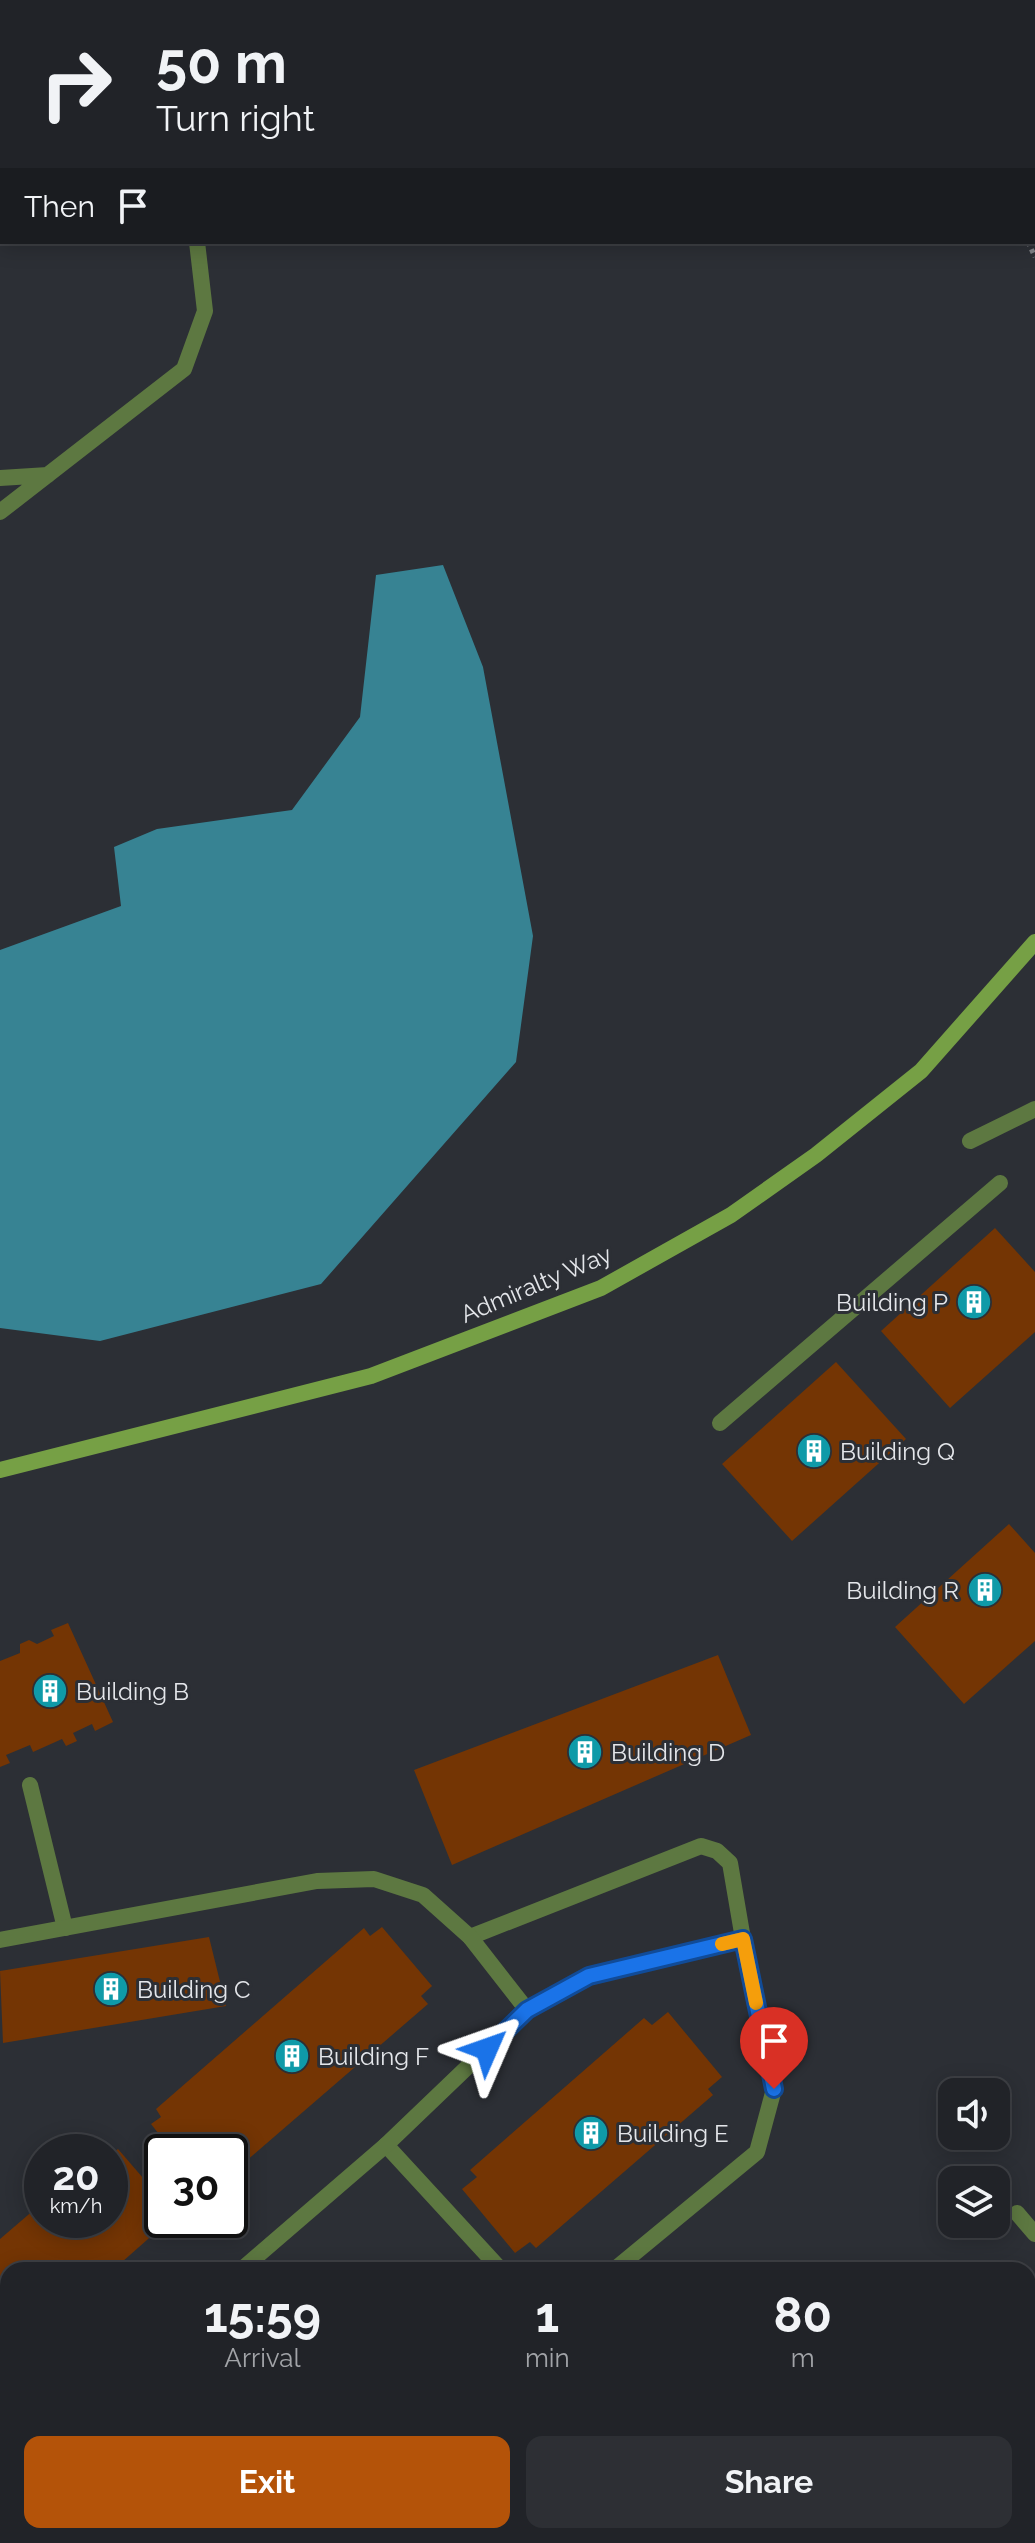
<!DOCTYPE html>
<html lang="en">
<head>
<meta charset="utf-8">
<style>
  body { margin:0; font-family:Raleway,sans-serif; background:#2d2f34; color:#f1f3f6; height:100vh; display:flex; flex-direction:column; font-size:30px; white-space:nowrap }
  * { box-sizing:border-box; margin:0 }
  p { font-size:26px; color:#a2a4a8 }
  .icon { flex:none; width:44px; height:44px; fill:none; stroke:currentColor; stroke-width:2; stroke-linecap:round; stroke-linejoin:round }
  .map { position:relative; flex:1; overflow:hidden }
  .details { position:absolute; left:0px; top:2262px; width:1036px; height:282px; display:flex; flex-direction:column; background:#212328; border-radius:24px 24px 0 0; box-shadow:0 4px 20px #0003,0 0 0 2px #3e4045 }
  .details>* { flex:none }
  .top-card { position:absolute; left:0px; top:0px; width:1036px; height:244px; box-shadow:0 4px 20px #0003,0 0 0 2px #3e4045; background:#212328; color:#f1f3f6; overflow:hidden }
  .fabs { position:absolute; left:938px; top:2078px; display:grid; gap:16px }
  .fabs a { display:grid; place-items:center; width:72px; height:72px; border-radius:16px; background:#212328; box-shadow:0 4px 20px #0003,0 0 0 2px #3e4045; font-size:40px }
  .speed { position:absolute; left:24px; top:2134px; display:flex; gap:16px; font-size:40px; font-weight:700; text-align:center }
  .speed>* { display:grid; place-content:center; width:104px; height:104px; border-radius:50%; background:#212328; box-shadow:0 4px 20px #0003,0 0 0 2px #3e4045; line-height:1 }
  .speed small { font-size:20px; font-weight:400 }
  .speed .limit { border:4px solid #111; border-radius:12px; background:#fff; color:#111 }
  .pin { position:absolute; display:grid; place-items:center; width:68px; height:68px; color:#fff; margin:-82px -34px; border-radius:50% 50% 50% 0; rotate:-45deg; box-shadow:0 0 8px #0007 }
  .pin .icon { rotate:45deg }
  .me { position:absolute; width:88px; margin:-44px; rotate:47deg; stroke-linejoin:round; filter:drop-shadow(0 0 6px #0008) }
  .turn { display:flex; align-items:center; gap:28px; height:168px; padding:0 24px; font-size:36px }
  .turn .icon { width:104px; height:104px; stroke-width:2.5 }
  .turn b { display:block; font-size:56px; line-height:68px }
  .then { display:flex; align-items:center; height:76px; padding:0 24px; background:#0003; gap:16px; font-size:30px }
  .eta { display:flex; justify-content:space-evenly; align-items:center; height:136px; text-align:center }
  .eta b { font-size:48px; font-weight:700; line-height:56px }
  .action { display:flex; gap:16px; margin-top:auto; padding:16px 24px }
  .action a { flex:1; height:92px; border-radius:16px; background:#b45309; color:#fff; font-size:32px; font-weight:700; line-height:92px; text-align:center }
  .action a+a { background:#2d2f34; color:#f1f3f6 }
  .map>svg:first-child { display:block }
  .water { fill:#378393 }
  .building { fill:#743504 }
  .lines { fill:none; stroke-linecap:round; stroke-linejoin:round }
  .path { stroke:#808287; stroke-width:5; stroke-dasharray:4 4; stroke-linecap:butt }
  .lane { stroke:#5d7841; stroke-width:16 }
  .street { stroke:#5d7841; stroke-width:16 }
  .secondary { stroke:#76a045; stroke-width:16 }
  .route-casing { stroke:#114b97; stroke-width:20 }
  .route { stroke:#1a73e8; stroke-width:14 }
  .slow { stroke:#f59e0b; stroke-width:14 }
  .labels { text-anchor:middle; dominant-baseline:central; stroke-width:6; stroke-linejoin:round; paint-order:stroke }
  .street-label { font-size:24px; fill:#e4e6ea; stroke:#2c2f35 }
  .poi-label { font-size:24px; fill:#e4e6ea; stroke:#2c2f35; text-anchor:start }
</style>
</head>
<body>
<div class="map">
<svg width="1035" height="2543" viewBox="0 0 1035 2543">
  <rect width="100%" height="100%" fill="#2c2f35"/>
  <path class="water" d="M443,565L483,667L533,936L516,1062L321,1284L100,1341L0,1328V950L121,906L114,847L157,829L292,810L360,717L376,575Z"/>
  <path class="building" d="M995,1228L1035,1272V1332L950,1408L881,1331Z
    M836,1362L906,1439L792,1541L722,1464Z
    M1009,1524L1035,1553V1641L964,1704L895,1627Z
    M68,1623L113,1722L95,1731L92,1724L73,1733L77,1741L66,1746L62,1739L33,1752L30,1745L6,1755L10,1763L0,1767V1661L20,1653V1644L29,1640L37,1644L54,1636L51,1630Z
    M718,1655L751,1735L452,1865L414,1770Z
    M382,1927L432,1986L421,1996L428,2004L230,2175V2152H173L151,2124L161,2117L156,2109L364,1928L370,1936Z
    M209,1937L226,2006L3,2043L0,1971Z
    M668,2012L722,2077L708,2089L713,2095L536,2248L530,2242L515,2253L462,2189L477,2177L470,2170L644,2018L652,2025Z
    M118,2149L162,2200V2217L159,2220L165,2224L113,2270H8V2363L0,2370V2239L42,2203V2220H110V2155Z"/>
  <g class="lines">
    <path class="path" d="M1028,242L1035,257"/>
    <path class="lane" d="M169,0V2
      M0,478L48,475
      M0,512L184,369L205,311L197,242
      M970,1141L1035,1109
      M720,1423L1000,1183
      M30,1785L65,1928
      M470,1937L701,1846L717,1851L730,1863L743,1939L589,1976L527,2010
      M386,2145L501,2270
      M1017,2213L1035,2234
      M614,2270L757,2152L774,2089L743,1939"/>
    <path class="street" d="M721,0L722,2
      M679,2L688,0
      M0,1940L317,1881L374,1879L423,1895L470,1937L527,2010L386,2145L241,2270
      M0,2480L8,2473
      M393,2536L399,2543
      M359,2543L367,2536"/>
    <path class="secondary" d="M0,1470L371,1376L601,1288L731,1215L816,1155L921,1071L1035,942"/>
  </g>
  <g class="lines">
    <g class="route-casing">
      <path id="route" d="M487,2049L527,2010L589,1976L743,1939L774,2089"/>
    </g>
    <use href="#route" class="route"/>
    <path class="slow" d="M722,1944L743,1939L756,2003"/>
  </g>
  <defs>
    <g id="building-disc" transform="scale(1.8)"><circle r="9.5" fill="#0f9aa8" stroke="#2c2f35"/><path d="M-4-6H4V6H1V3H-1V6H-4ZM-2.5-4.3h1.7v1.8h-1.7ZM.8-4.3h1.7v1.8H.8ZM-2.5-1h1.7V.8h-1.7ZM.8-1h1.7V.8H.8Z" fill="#fff"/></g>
  </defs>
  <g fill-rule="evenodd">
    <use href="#building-disc" x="974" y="1302"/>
    <use href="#building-disc" x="814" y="1451"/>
    <use href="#building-disc" x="985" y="1590"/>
    <use href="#building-disc" x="50" y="1691"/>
    <use href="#building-disc" x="585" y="1752"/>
    <use href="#building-disc" x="111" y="1989"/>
    <use href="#building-disc" x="292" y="2056"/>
    <use href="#building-disc" x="591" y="2133"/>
  </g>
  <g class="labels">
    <g class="street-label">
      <text transform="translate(536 1284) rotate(-23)">Admiralty Way</text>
    </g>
    <g class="poi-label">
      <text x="948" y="1302" text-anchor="end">Building P</text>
      <text x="840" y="1451">Building Q</text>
      <text x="959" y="1590" text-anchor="end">Building R</text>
      <text x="76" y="1691">Building B</text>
      <text x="611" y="1752">Building D</text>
      <text x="137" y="1989">Building C</text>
      <text x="318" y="2056">Building F</text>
      <text x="617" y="2133">Building E</text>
    </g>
  </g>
</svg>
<div class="fabs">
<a><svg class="icon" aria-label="sound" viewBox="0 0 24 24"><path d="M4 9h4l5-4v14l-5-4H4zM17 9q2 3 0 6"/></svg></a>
<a><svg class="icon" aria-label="layers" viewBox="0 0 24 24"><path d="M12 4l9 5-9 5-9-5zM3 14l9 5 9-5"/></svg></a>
</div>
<div class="speed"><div>20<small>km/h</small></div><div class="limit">30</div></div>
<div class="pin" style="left:774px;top:2089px;background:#d93025"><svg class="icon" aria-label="arrive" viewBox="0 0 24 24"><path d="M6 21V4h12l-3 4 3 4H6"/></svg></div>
<svg class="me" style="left:487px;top:2049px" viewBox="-20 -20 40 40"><path d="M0-17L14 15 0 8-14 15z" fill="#1a73e8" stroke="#fff" stroke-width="4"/></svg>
<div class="top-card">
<div class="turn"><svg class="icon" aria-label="right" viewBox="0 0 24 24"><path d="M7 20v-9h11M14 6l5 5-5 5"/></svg><div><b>50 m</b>Turn right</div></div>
<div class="then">Then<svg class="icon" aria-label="arrive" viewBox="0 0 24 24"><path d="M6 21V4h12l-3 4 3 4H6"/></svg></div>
</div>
<section class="details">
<div class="eta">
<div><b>15:59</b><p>Arrival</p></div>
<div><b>1</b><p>min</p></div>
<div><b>80</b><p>m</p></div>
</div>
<div class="action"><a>Exit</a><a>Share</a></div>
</section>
</div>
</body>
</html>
